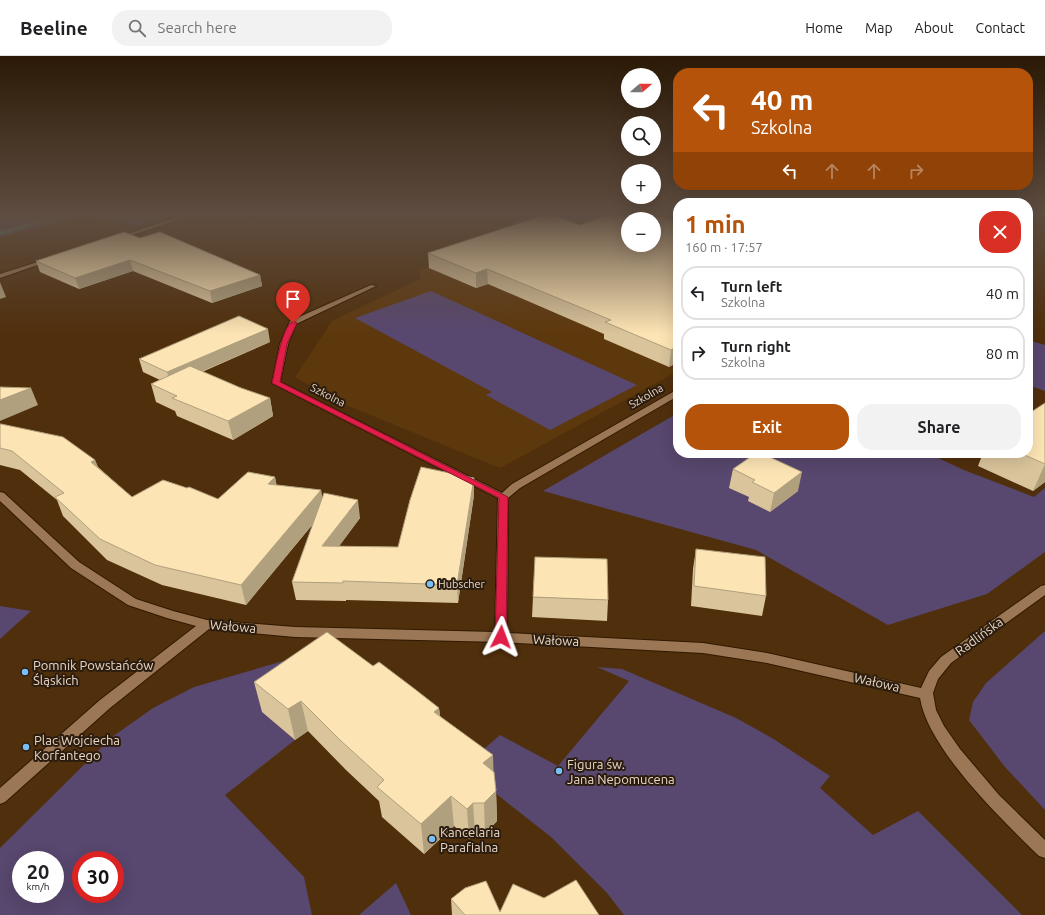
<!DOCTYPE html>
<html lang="en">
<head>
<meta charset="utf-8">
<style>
  body { margin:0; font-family:Ubuntu,sans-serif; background:#f2f2f2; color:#202124; height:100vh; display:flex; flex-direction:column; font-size:15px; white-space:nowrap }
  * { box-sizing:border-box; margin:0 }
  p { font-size:13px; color:#757577 }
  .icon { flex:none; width:22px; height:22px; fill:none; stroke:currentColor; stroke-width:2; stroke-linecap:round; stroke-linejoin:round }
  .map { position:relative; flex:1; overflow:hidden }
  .drawer { position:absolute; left:673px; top:142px; width:360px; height:260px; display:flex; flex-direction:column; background:#fff; border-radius:16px; box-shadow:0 4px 16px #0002 }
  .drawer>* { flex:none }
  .banner { position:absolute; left:673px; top:12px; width:360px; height:122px; border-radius:16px; box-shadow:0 4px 16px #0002; background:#b45309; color:#fff; overflow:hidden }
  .needle { width:26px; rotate:70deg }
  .controls { position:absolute; left:621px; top:12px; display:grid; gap:8px }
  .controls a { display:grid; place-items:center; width:40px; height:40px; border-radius:50%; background:#fff; box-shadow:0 4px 16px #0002; font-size:20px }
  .speed { position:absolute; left:12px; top:795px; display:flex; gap:8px; font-size:20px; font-weight:700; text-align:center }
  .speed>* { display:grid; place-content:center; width:52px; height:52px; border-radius:50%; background:#fff; box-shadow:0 4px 16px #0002; line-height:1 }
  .speed small { font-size:10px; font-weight:400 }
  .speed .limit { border:6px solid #d22; background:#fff; color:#111 }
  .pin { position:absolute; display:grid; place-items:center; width:34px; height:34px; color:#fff; margin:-41px -17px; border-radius:50% 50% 50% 0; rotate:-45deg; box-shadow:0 0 4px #0007 }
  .pin .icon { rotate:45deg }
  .me { position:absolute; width:44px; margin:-22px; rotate:3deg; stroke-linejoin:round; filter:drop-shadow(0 0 3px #0008) }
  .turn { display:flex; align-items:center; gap:14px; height:84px; padding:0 12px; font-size:18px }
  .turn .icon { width:52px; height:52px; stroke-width:2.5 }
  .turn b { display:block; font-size:28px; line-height:34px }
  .lanes { display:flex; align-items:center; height:38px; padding:0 12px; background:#0003; justify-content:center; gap:20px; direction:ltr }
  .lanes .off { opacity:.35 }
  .round { display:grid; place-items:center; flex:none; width:42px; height:42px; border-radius:16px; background:#f2f2f2 }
  .summary { display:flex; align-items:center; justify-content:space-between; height:68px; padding:0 12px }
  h1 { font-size:24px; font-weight:700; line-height:30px; color:#b45309 }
  .cta { display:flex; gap:8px; margin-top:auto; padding:8px 12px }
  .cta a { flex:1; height:46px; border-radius:16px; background:#b45309; color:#fff; font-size:16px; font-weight:700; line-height:46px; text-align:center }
  .cta a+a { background:#f2f2f2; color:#202124 }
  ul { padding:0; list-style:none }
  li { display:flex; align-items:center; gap:12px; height:54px; margin:0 8px 6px; padding:0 4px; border:2px solid #e0e0e0; border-radius:16px }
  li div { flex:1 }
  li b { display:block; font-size:15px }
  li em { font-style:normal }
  header { display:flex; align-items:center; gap:24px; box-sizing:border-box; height:56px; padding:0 20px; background:#fff; border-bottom:1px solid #e0e0e0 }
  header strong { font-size:19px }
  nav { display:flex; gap:22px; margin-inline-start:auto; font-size:14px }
  .search { width:280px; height:36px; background:#f2f2f2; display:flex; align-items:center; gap:10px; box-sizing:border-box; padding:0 14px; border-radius:16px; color:#757577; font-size:15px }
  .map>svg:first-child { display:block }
  .built { fill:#5e380d; fill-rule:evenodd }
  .green { fill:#58476e; fill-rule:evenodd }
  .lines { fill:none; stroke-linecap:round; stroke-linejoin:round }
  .stream { fill:#468276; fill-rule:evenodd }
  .minor-casing { stroke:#301900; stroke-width:2 }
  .minor { fill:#9c7755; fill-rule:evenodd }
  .wall { fill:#d9c49b }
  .shaded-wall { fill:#b0a07e }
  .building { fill:#fce4b4; stroke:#b0a07e; fill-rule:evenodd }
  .route { fill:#e11d48; stroke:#92132f }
  .poi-dot { fill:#78bff7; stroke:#2a1c0e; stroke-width:1.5 }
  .labels { text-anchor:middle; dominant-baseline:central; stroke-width:4; stroke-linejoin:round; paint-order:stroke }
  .street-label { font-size:11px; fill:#ebd6c4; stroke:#2a1c0e }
  .poi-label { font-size:11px; fill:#ebd6c4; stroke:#2a1c0e; text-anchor:start }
  .near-street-label { font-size:13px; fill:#ebd6c4; stroke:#2a1c0e }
  .near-poi-label { font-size:13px; fill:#ebd6c4; stroke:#2a1c0e; text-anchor:start }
</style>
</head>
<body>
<header>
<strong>Beeline</strong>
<div class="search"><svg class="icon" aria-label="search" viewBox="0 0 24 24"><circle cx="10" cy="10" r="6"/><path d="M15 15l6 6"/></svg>Search here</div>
<nav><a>Home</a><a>Map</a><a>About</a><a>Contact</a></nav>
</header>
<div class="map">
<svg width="1045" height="859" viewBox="0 0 1045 859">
  <rect width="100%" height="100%" fill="#502f0c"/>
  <path class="built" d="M624,158H678V315L500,412L341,347L295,321L332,265L420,223L419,213H424L438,207L566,169L606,164ZM628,163H654V189H628Z"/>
  <path class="green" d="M22,158H78L55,167L0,181V161Z
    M86,158H178L137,170Z
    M531,158H620L609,162L566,167L551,165L511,167Z
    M431,235L637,329L550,374L486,339L492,336L355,262Z
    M1028,284L1045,289V335L1028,329Z
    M678,357V397H927L964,414L1034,441L1045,432V496L987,538L888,569L756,494L543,435Z
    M0,550L31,555L0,583Z
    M1045,575V754L1005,711L969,664L973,646L986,627Z
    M283,605L332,606L263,656L295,684L225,739L304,821L312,859H0V792L112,681L153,652L194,631ZM21,804H55V838H21ZM81,804H115V838H81Z
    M597,611L622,613L736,662L772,682L830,720L820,732L873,779L918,755L1022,859H624L607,837L551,781L490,733L467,708L500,679L558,710L629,625Z
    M396,827L411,859H359Z"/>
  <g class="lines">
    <path class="stream" d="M63,158H71L0,179V175Z"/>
    <g class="minor-casing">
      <path id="minor" d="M187,158H196L120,183L115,182Z
        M47,203L52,204L0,222V218Z
        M371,229L376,230L296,268L288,288L280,326L502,437L512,428L678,333V340L520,432L508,442L507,577L703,587L767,597L921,632L929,615L941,601L1041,530L1045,529V539L951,607L938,623L933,637L936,654L944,670L960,693L999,739L1045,784V802L1039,800C1002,764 928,693 920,642L767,607L703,597L501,586L295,581L209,573L110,652L5,746L0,748V732L100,644L196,570L167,562L128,549L71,512L0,445V436L4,437L79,506L136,543L173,555L207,564L295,571L495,576L498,442L272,327L280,288L290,265Z"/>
    </g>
    <use href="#minor" class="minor"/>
  </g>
  <path class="wall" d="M611,158L678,306L669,311L604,283V278L488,228L476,232L429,212L428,197L580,169Z
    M140,182L260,219L262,230L212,247L133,215L79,233L40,216L36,205Z
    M270,286L202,316L241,332L270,342L273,360L233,384L177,360L175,355L156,346L151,328L160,324L143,316L139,303Z
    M1045,347V426L1033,435L978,410L983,397H1028Z
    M0,368L95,404L98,411L132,441L218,443L275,421L276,429L321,434L322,442L360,462L339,490L398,491L474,439L458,547L346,544V545L296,544L292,526L313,468L246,549L162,529L107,504L63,460L57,444L20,414L0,409Z
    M733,413L798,435L770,456L748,445L749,441L729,432Z
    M696,493L766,540L762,560L691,550L693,513Z
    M533,541L608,544L607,565L532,561Z
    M373,610L439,652L440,660L493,715L496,735L497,765L485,778L475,777L469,783L454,770L424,798L382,761L379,745L346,714L308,675L295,684L262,656L254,626Z
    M451,843L500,856L599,859H452Z"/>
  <path class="shaded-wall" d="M130,204L133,215L79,233L75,222Z
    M487,213L488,228L476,232V217Z
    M260,219L262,230L212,247L210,235Z
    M0,226L6,241L0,243Z
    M268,273L270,286L170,329L167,316Z
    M678,290V306L669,311L671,294Z
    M31,332L38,349L0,365V344Z
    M270,342L273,360L233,384L228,365Z
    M95,404L102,423L91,406Z
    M1045,408V426L1033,435Z
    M802,416L798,435L770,456L774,437Z
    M275,421L279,440L268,428Z
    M474,422V439L458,547L457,529Z
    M321,434L324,454L246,549L241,529Z
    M358,444L360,462L326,508L322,490Z
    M301,645L308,675L295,684L288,653Z
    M439,652L442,682L434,656Z
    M493,699L494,729L483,707Z
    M496,735L497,765L485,778L484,747Z
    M451,740L454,770L424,798L421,768Z
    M473,747L475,777L469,783L467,753Z"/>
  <path class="building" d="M548,158L580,169L611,158H653L678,166V290L671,294L605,266L611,264L487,213L476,217L428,197ZM628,163H654V189H628Z
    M124,176L140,182L160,176L260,219L210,235L130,204L75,222L36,205Z
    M239,260L268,273L167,316L139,303Z
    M190,310L241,332L270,342L228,365L172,342L177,340L151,328Z
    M0,331L31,332L0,344Z
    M1045,347V408L1020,397H1028V358Z
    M0,368H1L63,381L95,404L91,406L132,441L163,424L187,432L189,431L218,443L248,416L275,421L268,428L321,434L241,529L155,509L100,483L55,441L64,437L12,395L0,392Z
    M756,397H761L802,416L774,437L752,426L755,424L733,413Z
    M421,411L474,422L457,529L343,525V527L292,526L324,437L358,444L322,490L398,491L410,444Z
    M696,493L765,501L766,540L694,530Z
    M535,501L607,503L608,544L533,541Z
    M327,576L373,610L379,606L416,634L439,652L434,656L493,699L483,707L494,716L496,735L484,747H473L467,753L451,740L421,768L377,731L384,724L340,684L301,645L288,653L254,626Z
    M576,824L599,859H465L451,843L465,832L486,825L500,856L513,828L544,842Z"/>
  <linearGradient id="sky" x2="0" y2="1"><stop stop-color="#2c1a07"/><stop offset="0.57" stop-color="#5e4d40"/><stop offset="1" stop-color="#5e4d40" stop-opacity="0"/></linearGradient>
  <rect width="1045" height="278" fill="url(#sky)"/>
  <path class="route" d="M293,265L297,267L287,288L280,326L508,441L506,581L505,584L501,585L497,584L495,581L499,442L274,328L272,327C275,314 282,270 293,265Z"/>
  <g class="poi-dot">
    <circle cx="430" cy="528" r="4"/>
    <circle cx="25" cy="616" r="4"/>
    <circle cx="26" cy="691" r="4"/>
    <circle cx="559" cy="715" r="4"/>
    <circle cx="432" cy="783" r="4"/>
  </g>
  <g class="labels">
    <g class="street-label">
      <text transform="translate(328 339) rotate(27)">Szkolna</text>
      <text transform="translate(646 340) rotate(-30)">Szkolna</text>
    </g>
    <g class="poi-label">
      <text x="438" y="528">Hubscher</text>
    </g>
    <g class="near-street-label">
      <text transform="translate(233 570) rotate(5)">Wałowa</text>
      <text transform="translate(979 580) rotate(-36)">Radlińska</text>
      <text transform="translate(556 584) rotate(3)">Wałowa</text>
      <text transform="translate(877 626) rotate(13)">Wałowa</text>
    </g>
    <g class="near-poi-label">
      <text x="33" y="609">Pomnik Powstańców<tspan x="33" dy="15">Śląskich</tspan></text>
      <text x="34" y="684">Plac Wojciecha<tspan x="34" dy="15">Korfantego</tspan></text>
      <text x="567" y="708">Figura św.<tspan x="567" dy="15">Jana Nepomucena</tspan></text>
      <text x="440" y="776">Kancelaria<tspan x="440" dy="15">Parafialna</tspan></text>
    </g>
  </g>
</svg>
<div class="controls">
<a><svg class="needle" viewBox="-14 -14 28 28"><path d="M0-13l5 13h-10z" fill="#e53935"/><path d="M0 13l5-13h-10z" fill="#757577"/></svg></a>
<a><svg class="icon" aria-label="search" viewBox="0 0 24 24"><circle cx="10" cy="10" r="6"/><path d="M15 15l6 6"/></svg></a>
<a>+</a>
<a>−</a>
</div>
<div class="speed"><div>20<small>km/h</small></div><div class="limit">30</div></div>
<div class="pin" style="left:293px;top:267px;background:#d93025"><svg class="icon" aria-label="arrive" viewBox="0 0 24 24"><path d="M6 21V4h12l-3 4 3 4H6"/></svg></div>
<svg class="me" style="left:501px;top:581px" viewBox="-20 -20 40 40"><path d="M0-17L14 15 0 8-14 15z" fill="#e11d48" stroke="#fff" stroke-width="4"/></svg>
<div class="banner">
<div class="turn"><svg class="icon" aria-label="left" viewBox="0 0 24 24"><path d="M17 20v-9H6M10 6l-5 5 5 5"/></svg><div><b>40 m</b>Szkolna</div></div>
<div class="lanes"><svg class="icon" aria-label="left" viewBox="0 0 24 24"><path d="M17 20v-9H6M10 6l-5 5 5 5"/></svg><svg class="icon off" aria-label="ahead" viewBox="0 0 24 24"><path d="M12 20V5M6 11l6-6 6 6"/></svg><svg class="icon off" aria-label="ahead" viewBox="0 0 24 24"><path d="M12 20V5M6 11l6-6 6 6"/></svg><svg class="icon off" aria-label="right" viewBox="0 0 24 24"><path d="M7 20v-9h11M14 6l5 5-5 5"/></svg></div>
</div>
<section class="drawer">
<div class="summary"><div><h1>1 min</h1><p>160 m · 17:57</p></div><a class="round" style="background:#d93025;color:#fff"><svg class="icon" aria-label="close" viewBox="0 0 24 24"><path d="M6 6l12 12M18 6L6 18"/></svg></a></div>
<ul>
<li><svg class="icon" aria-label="left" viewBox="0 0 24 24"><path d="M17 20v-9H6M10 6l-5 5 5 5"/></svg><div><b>Turn left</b><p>Szkolna</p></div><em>40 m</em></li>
<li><svg class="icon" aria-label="right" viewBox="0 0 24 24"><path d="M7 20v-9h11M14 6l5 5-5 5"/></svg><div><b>Turn right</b><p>Szkolna</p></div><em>80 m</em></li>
</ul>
<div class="cta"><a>Exit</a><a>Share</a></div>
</section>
</div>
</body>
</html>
